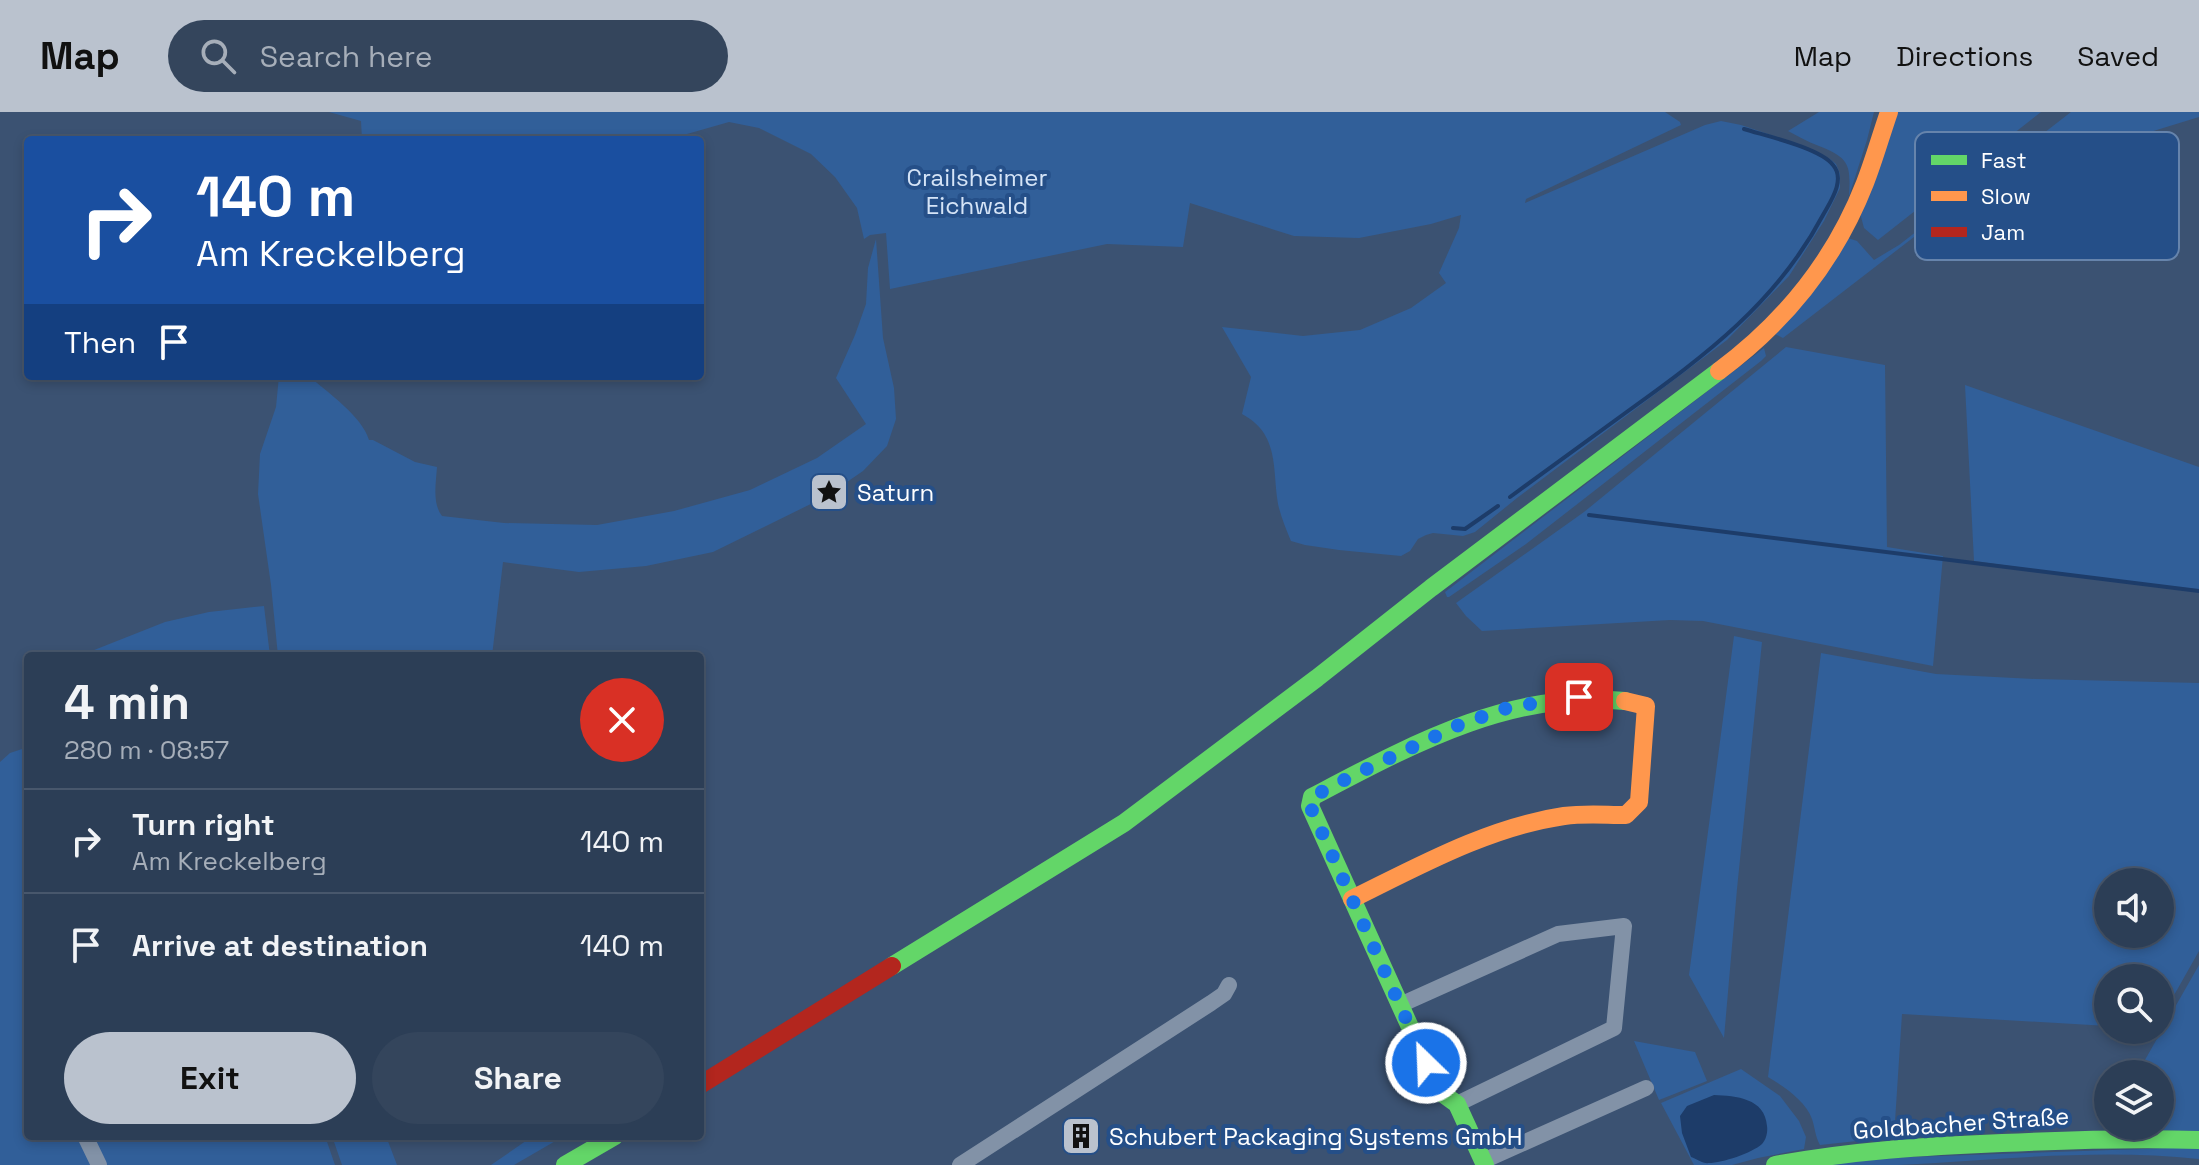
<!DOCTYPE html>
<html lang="en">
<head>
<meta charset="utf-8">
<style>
  body { margin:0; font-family:"Space Grotesk",sans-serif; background:#34455c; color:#f1f3f6; height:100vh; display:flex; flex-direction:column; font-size:30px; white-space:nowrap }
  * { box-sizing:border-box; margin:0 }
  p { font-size:26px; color:#a6aeb9 }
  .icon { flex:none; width:44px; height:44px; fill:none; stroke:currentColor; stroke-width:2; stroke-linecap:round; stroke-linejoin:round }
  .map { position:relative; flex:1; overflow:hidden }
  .side { position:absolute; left:24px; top:540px; width:680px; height:488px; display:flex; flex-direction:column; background:#2c3e56; border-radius:8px; box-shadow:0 4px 12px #0003,0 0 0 2px #48576c }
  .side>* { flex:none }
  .banner { position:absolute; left:24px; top:24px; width:680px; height:244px; border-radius:8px; box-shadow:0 4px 12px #0003,0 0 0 2px #48576c; background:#1a4fa0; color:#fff; overflow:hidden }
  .buttons { position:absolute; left:2094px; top:756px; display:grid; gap:16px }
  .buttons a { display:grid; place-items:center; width:80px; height:80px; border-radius:50%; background:#2c3e56; box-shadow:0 4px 12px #0003,0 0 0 2px #48576c; font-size:40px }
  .pin { position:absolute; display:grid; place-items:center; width:68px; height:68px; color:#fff; margin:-34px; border-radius:16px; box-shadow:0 4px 12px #0006 }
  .me { position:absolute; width:88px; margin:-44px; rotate:336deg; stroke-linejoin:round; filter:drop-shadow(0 0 6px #0008) }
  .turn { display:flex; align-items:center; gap:28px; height:168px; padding:0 40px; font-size:36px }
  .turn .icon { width:104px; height:104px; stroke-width:2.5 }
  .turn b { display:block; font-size:56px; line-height:68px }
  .then { display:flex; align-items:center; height:76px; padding:0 40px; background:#0003; gap:16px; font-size:30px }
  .round { display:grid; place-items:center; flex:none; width:84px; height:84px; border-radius:42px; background:#34455c }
  .headline { display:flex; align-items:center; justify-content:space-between; height:136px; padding:0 40px }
  h1 { font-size:48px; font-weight:700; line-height:60px }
  .button { display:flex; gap:16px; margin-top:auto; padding:16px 40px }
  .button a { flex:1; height:92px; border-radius:48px; background:#bac2ce; color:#111; font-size:32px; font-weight:700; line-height:92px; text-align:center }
  .button a+a { background:#34455c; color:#f1f3f6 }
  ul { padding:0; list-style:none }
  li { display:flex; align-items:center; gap:24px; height:104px; padding:0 40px; border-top:2px solid #48576c }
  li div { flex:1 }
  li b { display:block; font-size:30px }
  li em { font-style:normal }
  header { display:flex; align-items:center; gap:48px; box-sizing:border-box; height:112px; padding:0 40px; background:#bac2ce; color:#111 }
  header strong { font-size:38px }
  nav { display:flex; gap:44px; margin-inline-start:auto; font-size:28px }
  .search { width:560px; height:72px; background:#34455c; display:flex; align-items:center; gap:20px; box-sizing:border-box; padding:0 28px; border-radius:44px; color:#a6aeb9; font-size:30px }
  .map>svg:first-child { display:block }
  .green { fill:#315f99; fill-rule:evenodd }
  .water { fill:#1d3c69 }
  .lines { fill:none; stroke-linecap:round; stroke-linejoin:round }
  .stream { stroke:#1d3c69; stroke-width:4 }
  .street { stroke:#8292a7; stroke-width:16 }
  .fast { stroke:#63d668; stroke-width:18 }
  .slow { stroke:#ff974d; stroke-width:18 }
  .jam { stroke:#b3261e; stroke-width:18 }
  .route { stroke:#1a73e8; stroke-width:14; stroke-dasharray:0 25.2 }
  .labels { text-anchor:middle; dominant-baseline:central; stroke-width:8; stroke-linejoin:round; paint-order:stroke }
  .park-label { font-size:24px; fill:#d5e4f7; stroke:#254f88 }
  .poi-label { font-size:24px; fill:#fff; stroke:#254f88; text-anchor:start }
  .street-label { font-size:24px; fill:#fff; stroke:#254f88 }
  .key { fill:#254f88; stroke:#6684ac; stroke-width:2 }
  .key-label { font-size:22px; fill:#fff }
</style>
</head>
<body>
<header>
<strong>Map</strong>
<div class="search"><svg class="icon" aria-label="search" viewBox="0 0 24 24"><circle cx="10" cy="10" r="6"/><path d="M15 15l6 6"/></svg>Search here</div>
<nav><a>Map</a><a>Directions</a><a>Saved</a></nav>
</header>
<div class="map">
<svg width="2199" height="1053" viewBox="0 0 2199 1053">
  <rect width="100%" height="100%" fill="#3b5272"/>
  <path class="green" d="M329,0H1665L1680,10L1681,13L1526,87L1525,91L1705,13L1721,9L1741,13L1774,24L1830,47L1836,52L1840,62V76L1824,109L1789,164L1727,228L1517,386L1475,420L1463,424L1433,421L1426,423L1418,427L1410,439L1401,444L1339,438L1305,433L1291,429C1286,417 1281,405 1278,392C1272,357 1280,322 1242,302L1251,265L1222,215L1303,224L1360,218L1411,196L1446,171L1439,161L1459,116L1461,103L1431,112L1359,126L1294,124L1190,91L1183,135L1107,132L890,177L886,121L870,123L864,127L857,96L835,65L811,42L759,16L729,10L666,28H362L361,9Z
    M1819,0H1874L1867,28L1849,84C1851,52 1849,46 1819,34C1808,30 1798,24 1788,19Z
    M1897,0H2041L1878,128L1864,116L1860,101Z
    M2071,0H2199V5L1984,71L1783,226L1775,222L1848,126L1857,129L1874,148L1899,133Z
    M876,127L883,226L894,276L896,307L887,334L863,359L825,385L713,440L646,454L579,460L503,450L492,544H278L271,473L258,382L260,342L276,295L279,264H309C328,281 362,304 369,328H373L415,350L437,355C436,371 432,391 442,404L504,411L597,413L674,399L750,378L817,346L866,312L836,266L855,223L866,192L868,156Z
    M1786,235L1885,253L1887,435L1943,444L1933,554L1703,509L1670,508L1482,519L1466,504L1456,491L1584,400Z
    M1764,236L1766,244L1761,249L1526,432L1449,485H1447L1445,480Z
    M1965,273L2199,355V480L1974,449Z
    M264,494L270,544H79L165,510L209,500Z
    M1734,524L1762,530L1737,777L1724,926L1689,863Z
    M1821,541L1936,562L2036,567L2199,571V839L2160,908V866H2108V914L1902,902L1894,1025L1820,1033C1815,1024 1815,1016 1812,1007C1806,989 1783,974 1768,965ZM2108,770H2160V822H2108Z
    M28,635V1024H325L335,1053H0V650L10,641Z
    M2199,853V1019L2118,1018L2111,1014H2160V962H2137Z
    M1634,929L1695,940L1707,969L1659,988Z
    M1741,957L1780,984L1799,1009L1806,1025L1804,1037L1758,1046L1732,1053H1694L1661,991Z
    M332,1024H386L397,1053H342Z
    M533,1024H564L514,1053H491Z
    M2199,1035V1047C2099,1036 1998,1048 1898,1053C1874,1053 1849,1053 1824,1053L1825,1048Z"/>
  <path class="water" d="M1714,983C1736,984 1765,986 1767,1014C1768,1020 1766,1028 1762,1032C1752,1041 1722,1051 1709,1051C1703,1052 1697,1047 1691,1045L1682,1021L1680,1004L1687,994Z"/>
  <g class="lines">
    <path class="stream" d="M1510,385C1550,356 1589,327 1628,299C1706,243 1777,190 1823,103C1830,90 1846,68 1833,53C1820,36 1766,24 1744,17
      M1589,403L2199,479
      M1453,416L1465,417L1498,394"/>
    <path class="street" d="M1400,893L1558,822L1624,814L1614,916L1457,992
      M85,1024L99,1053
      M1483,1049L1646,976
      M960,1053L1211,891L1224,882L1229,873"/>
    <path class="fast" d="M892,854L1124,711L1317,566L1431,476L1719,259
      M565,1053L615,1024
      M1485,1053L1457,992L1439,979L1310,694L1312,685C1409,634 1512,577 1625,589
      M1775,1053C1850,1039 1926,1034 2002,1031C2068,1028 2133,1026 2199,1028"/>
    <path class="slow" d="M1719,259C1785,210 1835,148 1865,71C1874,48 1881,23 1889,0
      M1352,787C1419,754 1489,715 1564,704C1585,701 1605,703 1626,703L1639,690L1646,594L1625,589"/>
    <path class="jam" d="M700,973L892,854"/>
  </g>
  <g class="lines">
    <path class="route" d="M1426,951L1310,694L1312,685L1354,663L1459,613L1510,595L1579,585"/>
  </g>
  <defs>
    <g id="sight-square" transform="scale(2)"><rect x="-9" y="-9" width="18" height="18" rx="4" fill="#bac2ce" stroke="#254f88"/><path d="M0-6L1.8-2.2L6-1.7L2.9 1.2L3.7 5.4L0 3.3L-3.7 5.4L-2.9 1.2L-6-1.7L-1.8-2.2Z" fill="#111"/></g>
    <g id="building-square" transform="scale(2)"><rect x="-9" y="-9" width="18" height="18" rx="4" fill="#bac2ce" stroke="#254f88"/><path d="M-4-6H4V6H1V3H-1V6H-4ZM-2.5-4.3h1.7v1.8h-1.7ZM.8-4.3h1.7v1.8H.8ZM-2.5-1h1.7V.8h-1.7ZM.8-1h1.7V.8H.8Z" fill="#111"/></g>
  </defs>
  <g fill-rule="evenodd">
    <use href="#sight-square" x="829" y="380"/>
    <use href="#building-square" x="1081" y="1024"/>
  </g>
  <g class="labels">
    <g class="park-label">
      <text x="977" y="65">Crailsheimer<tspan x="977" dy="28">Eichwald</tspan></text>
    </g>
    <g class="poi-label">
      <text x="857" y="380">Saturn</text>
      <text x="1109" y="1024">Schubert Packaging Systems GmbH</text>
    </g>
    <g class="street-label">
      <text transform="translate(1961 1011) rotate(-4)">Goldbacher Straße</text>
    </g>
  </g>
  <rect x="1915" y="20" width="264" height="128" rx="12" class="key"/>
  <rect x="1931" y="43" width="36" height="10" fill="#63d668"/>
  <rect x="1931" y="79" width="36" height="10" fill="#ff974d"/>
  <rect x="1931" y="115" width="36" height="10" fill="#b3261e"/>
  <g class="key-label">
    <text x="1981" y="56">Fast</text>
    <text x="1981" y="92">Slow</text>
    <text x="1981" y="128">Jam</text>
  </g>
</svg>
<div class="buttons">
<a><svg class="icon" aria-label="sound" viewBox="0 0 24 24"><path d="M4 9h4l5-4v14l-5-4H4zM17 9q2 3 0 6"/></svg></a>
<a><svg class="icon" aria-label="search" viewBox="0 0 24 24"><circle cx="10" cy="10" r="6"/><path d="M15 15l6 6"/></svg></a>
<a><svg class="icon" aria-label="layers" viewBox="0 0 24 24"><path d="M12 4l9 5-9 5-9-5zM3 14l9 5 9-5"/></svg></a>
</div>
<div class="pin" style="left:1579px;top:585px;background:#d93025"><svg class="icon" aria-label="arrive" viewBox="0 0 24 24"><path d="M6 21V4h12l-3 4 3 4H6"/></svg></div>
<svg class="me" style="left:1426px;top:951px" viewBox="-20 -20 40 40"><circle r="17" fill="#1a73e8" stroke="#fff" stroke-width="3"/><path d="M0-11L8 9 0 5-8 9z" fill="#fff"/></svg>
<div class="banner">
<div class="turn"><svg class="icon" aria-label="right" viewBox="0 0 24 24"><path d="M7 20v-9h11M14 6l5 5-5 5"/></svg><div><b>140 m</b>Am Kreckelberg</div></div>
<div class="then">Then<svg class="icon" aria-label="arrive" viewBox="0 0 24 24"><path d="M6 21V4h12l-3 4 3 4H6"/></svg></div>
</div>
<section class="side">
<div class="headline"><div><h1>4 min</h1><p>280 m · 08:57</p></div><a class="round" style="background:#d93025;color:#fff"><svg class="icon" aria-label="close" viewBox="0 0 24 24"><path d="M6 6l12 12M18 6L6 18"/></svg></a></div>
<ul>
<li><svg class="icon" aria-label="right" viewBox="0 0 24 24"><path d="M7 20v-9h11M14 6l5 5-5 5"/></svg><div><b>Turn right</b><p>Am Kreckelberg</p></div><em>140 m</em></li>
<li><svg class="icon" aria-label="arrive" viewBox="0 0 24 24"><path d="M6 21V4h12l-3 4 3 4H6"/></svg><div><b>Arrive at destination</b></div><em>140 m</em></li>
</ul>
<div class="button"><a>Exit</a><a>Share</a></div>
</section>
</div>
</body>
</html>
